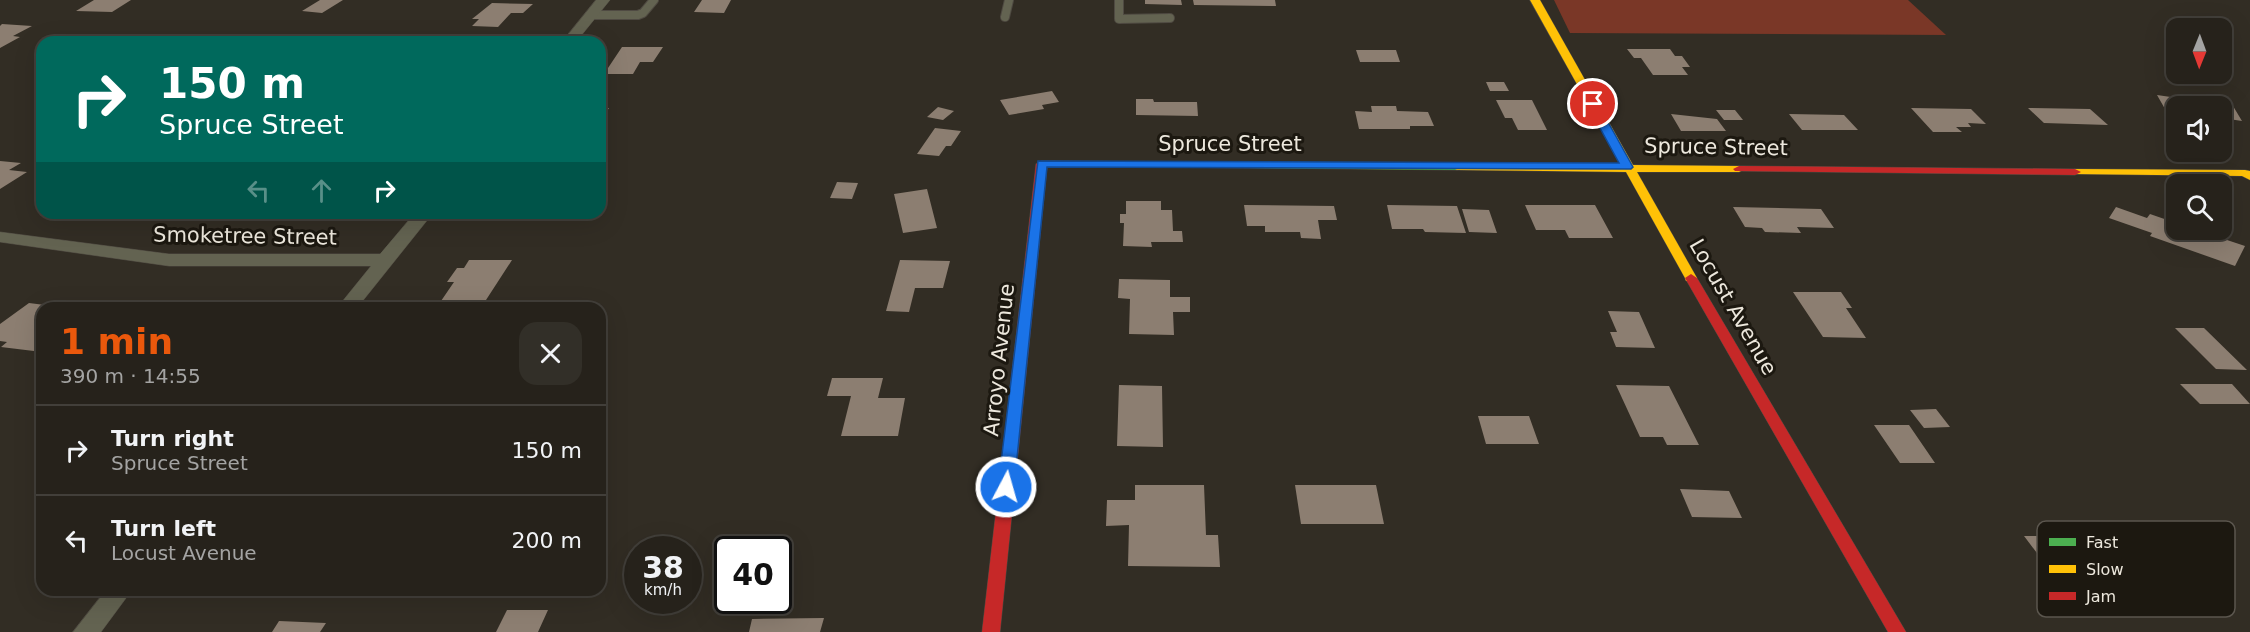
<!DOCTYPE html>
<html lang="en">
<head>
<meta charset="utf-8">
<style>
  body { margin:0; font-family:"DejaVu Sans",sans-serif; background:#322f28; color:#f1f3f6; height:100vh; display:flex; flex-direction:column; font-size:22px; white-space:nowrap }
  * { box-sizing:border-box; margin:0 }
  p { font-size:20px; color:#a4a4a3 }
  .icon { flex:none; width:33px; height:33px; fill:none; stroke:currentColor; stroke-width:2; stroke-linecap:round; stroke-linejoin:round }
  .map { position:relative; flex:1; overflow:hidden }
  .panel { position:absolute; left:36px; top:302px; width:570px; height:294px; display:flex; flex-direction:column; background:#26221b; border-radius:18px; box-shadow:0 6px 24px #0002,0 0 0 2px #423f3a }
  .panel>* { flex:none }
  .top-card { position:absolute; left:36px; top:36px; width:570px; height:183px; border-radius:18px; box-shadow:0 6px 24px #0002,0 0 0 2px #423f3a; background:#00695c; color:#fff; overflow:hidden }
  .needle { width:39px; rotate:181deg }
  .fabs { position:absolute; left:2166px; top:18px; display:grid; gap:12px }
  .fabs a { display:grid; place-items:center; width:66px; height:66px; border-radius:12px; background:#26221b; box-shadow:0 6px 24px #0002,0 0 0 2px #423f3a; font-size:30px }
  .speed { position:absolute; left:624px; top:536px; display:flex; gap:12px; font-size:30px; font-weight:700; text-align:center }
  .speed>* { display:grid; place-content:center; width:78px; height:78px; border-radius:50%; background:#26221b; box-shadow:0 6px 24px #0002,0 0 0 2px #423f3a; line-height:1 }
  .speed small { font-size:15px; font-weight:400 }
  .speed .limit { border:3px solid #111; border-radius:9px; background:#fff; color:#111 }
  .pin { position:absolute; display:grid; place-items:center; width:51px; height:51px; color:#fff; margin:-26px; border:3px solid #fff; border-radius:50%; box-shadow:0 2px 6px #0007 }
  .me { position:absolute; width:66px; margin:-33px; rotate:6deg; stroke-linejoin:round; filter:drop-shadow(0 0 4px #0008) }
  .turn { display:flex; align-items:center; gap:21px; height:126px; padding:0 24px; font-size:27px }
  .turn .icon { width:78px; height:78px; stroke-width:2.5 }
  .turn b { display:block; font-size:42px; line-height:51px }
  .lanes { display:flex; align-items:center; height:57px; padding:0 24px; background:#0003; justify-content:center; gap:30px; direction:ltr }
  .lanes .off { opacity:.35 }
  .round { display:grid; place-items:center; flex:none; width:63px; height:63px; border-radius:18px; background:#322f28 }
  .head { display:flex; align-items:center; justify-content:space-between; height:102px; padding:0 24px }
  h1 { font-size:36px; font-weight:800; line-height:45px; color:#ea580c }
  ul { padding:0; list-style:none }
  li { display:flex; align-items:center; gap:18px; height:90px; padding:0 24px; border-top:2px solid #423f3a }
  li div { flex:1 }
  li b { display:block; font-size:22px }
  li em { font-style:normal }
  .map>svg:first-child { display:block }
  .green { fill:#7a3727 }
  .building { fill:#8c7e71 }
  .lines { fill:none; stroke-linecap:round; stroke-linejoin:round }
  .lane-casing { stroke:#4f4a42; stroke-width:10 }
  .street-casing { stroke:#4f4a42; stroke-width:1 }
  .fast-casing { stroke:#4f4a42; stroke-width:1 }
  .slow-casing { stroke:#4f4a42; stroke-width:1 }
  .jam-casing { stroke:#4f4a42; stroke-width:1 }
  .lane { stroke:#636351; stroke-width:8 }
  .street { fill:#636351; fill-rule:evenodd }
  .fast { fill:#4caf50; fill-rule:evenodd }
  .slow { fill:#ffc107; fill-rule:evenodd }
  .jam { fill:#c62828; fill-rule:evenodd }
  .route { fill:#1a73e8; stroke:#114b97; stroke-width:1.5 }
  .labels { text-anchor:middle; dominant-baseline:central; stroke-width:6; stroke-linejoin:round; paint-order:stroke }
  .street-label { font-size:21px; fill:#ede8dd; stroke:#1c1810 }
  .key { fill:#1c1810; stroke:#5b564e; stroke-width:1.5 }
  .key-label { font-size:16px; fill:#ede8dd }
</style>
</head>
<body>
<div class="map">
<svg width="2250" height="632" viewBox="0 0 2250 632">
  <rect width="100%" height="100%" fill="#322d24"/>
  <path class="green" d="M1554,0H1908L1946,35L1570,33Z"/>
  <path class="building" d="M94,0H131L112,12L76,11Z
    M320,0H343L322,13L302,11Z
    M702,0H731L724,13L694,12Z
    M1145,0H1181L1182,5L1145,4Z
    M1193,0H1275L1276,6L1194,5Z
    M492,3L533,4L523,13H511L498,27L472,26L479,19H472Z
    M2,24L32,26L13,36L20,37L0,48V26Z
    M622,47H663L653,62H640L633,74H604Z
    M1627,49H1670L1675,56H1682L1690,67H1682L1688,75H1653L1641,58H1634Z
    M1356,50H1396L1400,62H1360Z
    M1486,82H1504L1509,91H1490Z
    M1052,91L1059,102L1042,105L1044,109L1009,115L1000,100Z
    M2157,95L2233,106L2242,121L2222,118V106H2176V111L2165,109Z
    M1136,99H1153L1154,102H1197L1198,116L1136,115Z
    M1496,100H1532L1547,130H1518L1512,118H1505Z
    M1371,106H1396L1397,111L1428,112L1434,126H1410V129H1359L1355,111L1372,112Z
    M938,107L954,111L943,120L927,117Z
    M600,108H609L602,119H607L600,131Z
    M1911,108L1971,109L1986,124L1968,123L1971,127H1956L1962,132H1933Z
    M2028,108L2090,109L2108,125L2044,123Z
    M1716,110H1735L1743,120H1724Z
    M1671,114L1717,119L1726,131H1681Z
    M1789,114L1844,115L1858,130H1802Z
    M935,128L961,131L951,146H946L939,156L917,154Z
    M0,161L21,163L9,170L27,172L0,189Z
    M837,182L858,183L852,199L830,198Z
    M927,189L937,228L903,233L894,194Z
    M1126,201H1161V210H1172L1173,231H1182L1183,242H1151L1152,247L1123,246L1124,223H1120V214H1126Z
    M1244,205L1334,206L1337,220H1318L1321,239L1301,238L1300,232H1265V226H1247Z
    M1387,205L1457,206L1466,233L1425,232L1423,229H1392Z
    M1525,205H1595L1613,238H1569L1565,230H1536Z
    M1733,207L1821,209L1834,228L1797,227L1801,233L1765,232L1762,228L1745,227Z
    M2116,207L2147,218L2150,214L2176,223V230H2197L2245,246L2235,266L2150,236L2152,233L2109,218Z
    M1462,209L1489,210L1497,233L1469,232Z
    M469,260H512L486,300L441,301L454,282H447L457,268H464Z
    M900,260L950,261L943,288H915L909,312L886,311Z
    M1119,279L1170,280V297H1190V312H1173L1174,335L1129,334L1130,299L1118,298Z
    M1793,292H1841L1852,308H1846L1866,338L1823,337Z
    M29,303L53,306L42,308V352L1,347L7,342L0,341V324Z
    M1608,311L1639,312L1655,348L1616,347L1610,332H1617Z
    M2175,328H2204L2247,370L2216,369Z
    M832,378H883L878,398H905L898,436H841L851,396H827Z
    M2180,384H2232L2250,404H2200Z
    M1119,385L1162,386L1163,447L1117,446Z
    M1616,385L1669,386L1699,445H1667L1663,437H1640Z
    M1936,409L1950,427L1924,428L1910,410Z
    M1478,416H1529L1539,444H1486Z
    M1874,425H1909L1935,463H1900Z
    M1135,485H1204L1206,535H1218L1220,567L1128,566L1129,525L1106,526L1107,500H1135Z
    M1295,485H1376L1384,524H1301Z
    M1680,489L1729,491L1742,518L1692,517Z
    M2024,536H2056L2076,561H2043Z
    M507,610H548L538,632H496Z
    M824,618L820,632H749L752,619Z
    M279,621L326,623L320,632H272Z"/>
  <g class="lines">
    <g class="lane-casing">
      <path id="lane" d="M1119,0V19L1170,18
        M592,15H638L643,13L654,0
        M1005,17L1009,0"/>
    </g>
    <g class="street-casing">
      <path id="street" d="M596,0H610L576,42H562Z
        M415,213H433L357,308H337L371,266H169L0,242V232L169,254H380Z
        M106,590H132L101,632H73Z"/>
    </g>
    <g class="fast-casing">
      <path id="fast" d="M1055,161L1457,164L1463,167L1457,170L1051,166V162Z"/>
    </g>
    <g class="slow-casing">
      <path id="slow" d="M1530,0H1540L1633,165L1739,166L1745,169L1739,172H1637L1697,278L1696,281H1686L1685,278L1626,172L1457,170L1451,167L1457,164L1622,165Z
        M2075,169L2245,170L2250,171V180L2242,176L2071,174L2069,172Z"/>
    </g>
    <g class="jam-casing">
      <path id="jam" d="M1042,161H1055L1061,164L1059,166L1047,167L1000,632H982L1036,164Z
        M1739,166L2075,169L2081,172L2075,175L1735,171L1733,169Z
        M1691,274L1697,278L1906,632H1888L1685,278Z"/>
    </g>
    <use href="#lane" class="lane"/>
    <use href="#street" class="street"/>
    <use href="#fast" class="fast"/>
    <use href="#slow" class="slow"/>
    <use href="#jam" class="jam"/>
  </g>
  <path class="route" d="M1593,101L1598,104L1633,167L1631,169L1047,167L1014,487L1012,491H1001L998,487L1038,161L1619,163L1587,104Z"/>
  <g class="labels">
    <g class="street-label">
      <text x="1230" y="144">Spruce Street</text>
      <text transform="translate(1716 147) rotate(1)">Spruce Street</text>
      <text transform="translate(245 236) rotate(1)">Smoketree Street</text>
      <text transform="translate(1733 307) rotate(60)">Locust Avenue</text>
      <text transform="translate(999 360) rotate(-84)">Arroyo Avenue</text>
    </g>
  </g>
  <rect x="2037" y="521" width="198" height="96" rx="9" class="key"/>
  <rect x="2049" y="538" width="27" height="8" fill="#4caf50"/>
  <rect x="2049" y="565" width="27" height="8" fill="#ffc107"/>
  <rect x="2049" y="592" width="27" height="8" fill="#c62828"/>
  <g class="key-label">
    <text x="2086" y="548">Fast</text>
    <text x="2086" y="575">Slow</text>
    <text x="2086" y="602">Jam</text>
  </g>
</svg>
<div class="fabs">
<a><svg class="needle" viewBox="-14 -14 28 28"><path d="M0-13l5 13h-10z" fill="#e53935"/><path d="M0 13l5-13h-10z" fill="#a4a4a3"/></svg></a>
<a><svg class="icon" aria-label="sound" viewBox="0 0 24 24"><path d="M4 9h4l5-4v14l-5-4H4zM17 9q2 3 0 6"/></svg></a>
<a><svg class="icon" aria-label="search" viewBox="0 0 24 24"><circle cx="10" cy="10" r="6"/><path d="M15 15l6 6"/></svg></a>
</div>
<div class="speed"><div>38<small>km/h</small></div><div class="limit">40</div></div>
<div class="pin" style="left:1593px;top:104px;background:#d93025"><svg class="icon" aria-label="arrive" viewBox="0 0 24 24"><path d="M6 21V4h12l-3 4 3 4H6"/></svg></div>
<svg class="me" style="left:1006px;top:487px" viewBox="-20 -20 40 40"><circle r="17" fill="#1a73e8" stroke="#fff" stroke-width="3"/><path d="M0-11L8 9 0 5-8 9z" fill="#fff"/></svg>
<div class="top-card">
<div class="turn"><svg class="icon" aria-label="right" viewBox="0 0 24 24"><path d="M7 20v-9h11M14 6l5 5-5 5"/></svg><div><b>150 m</b>Spruce Street</div></div>
<div class="lanes"><svg class="icon off" aria-label="left" viewBox="0 0 24 24"><path d="M17 20v-9H6M10 6l-5 5 5 5"/></svg><svg class="icon off" aria-label="ahead" viewBox="0 0 24 24"><path d="M12 20V5M6 11l6-6 6 6"/></svg><svg class="icon" aria-label="right" viewBox="0 0 24 24"><path d="M7 20v-9h11M14 6l5 5-5 5"/></svg></div>
</div>
<section class="panel">
<div class="head"><div><h1>1 min</h1><p>390 m · 14:55</p></div><a class="round"><svg class="icon" aria-label="close" viewBox="0 0 24 24"><path d="M6 6l12 12M18 6L6 18"/></svg></a></div>
<ul>
<li><svg class="icon" aria-label="right" viewBox="0 0 24 24"><path d="M7 20v-9h11M14 6l5 5-5 5"/></svg><div><b>Turn right</b><p>Spruce Street</p></div><em>150 m</em></li>
<li><svg class="icon" aria-label="left" viewBox="0 0 24 24"><path d="M17 20v-9H6M10 6l-5 5 5 5"/></svg><div><b>Turn left</b><p>Locust Avenue</p></div><em>200 m</em></li>
</ul>
</section>
</div>
</body>
</html>
